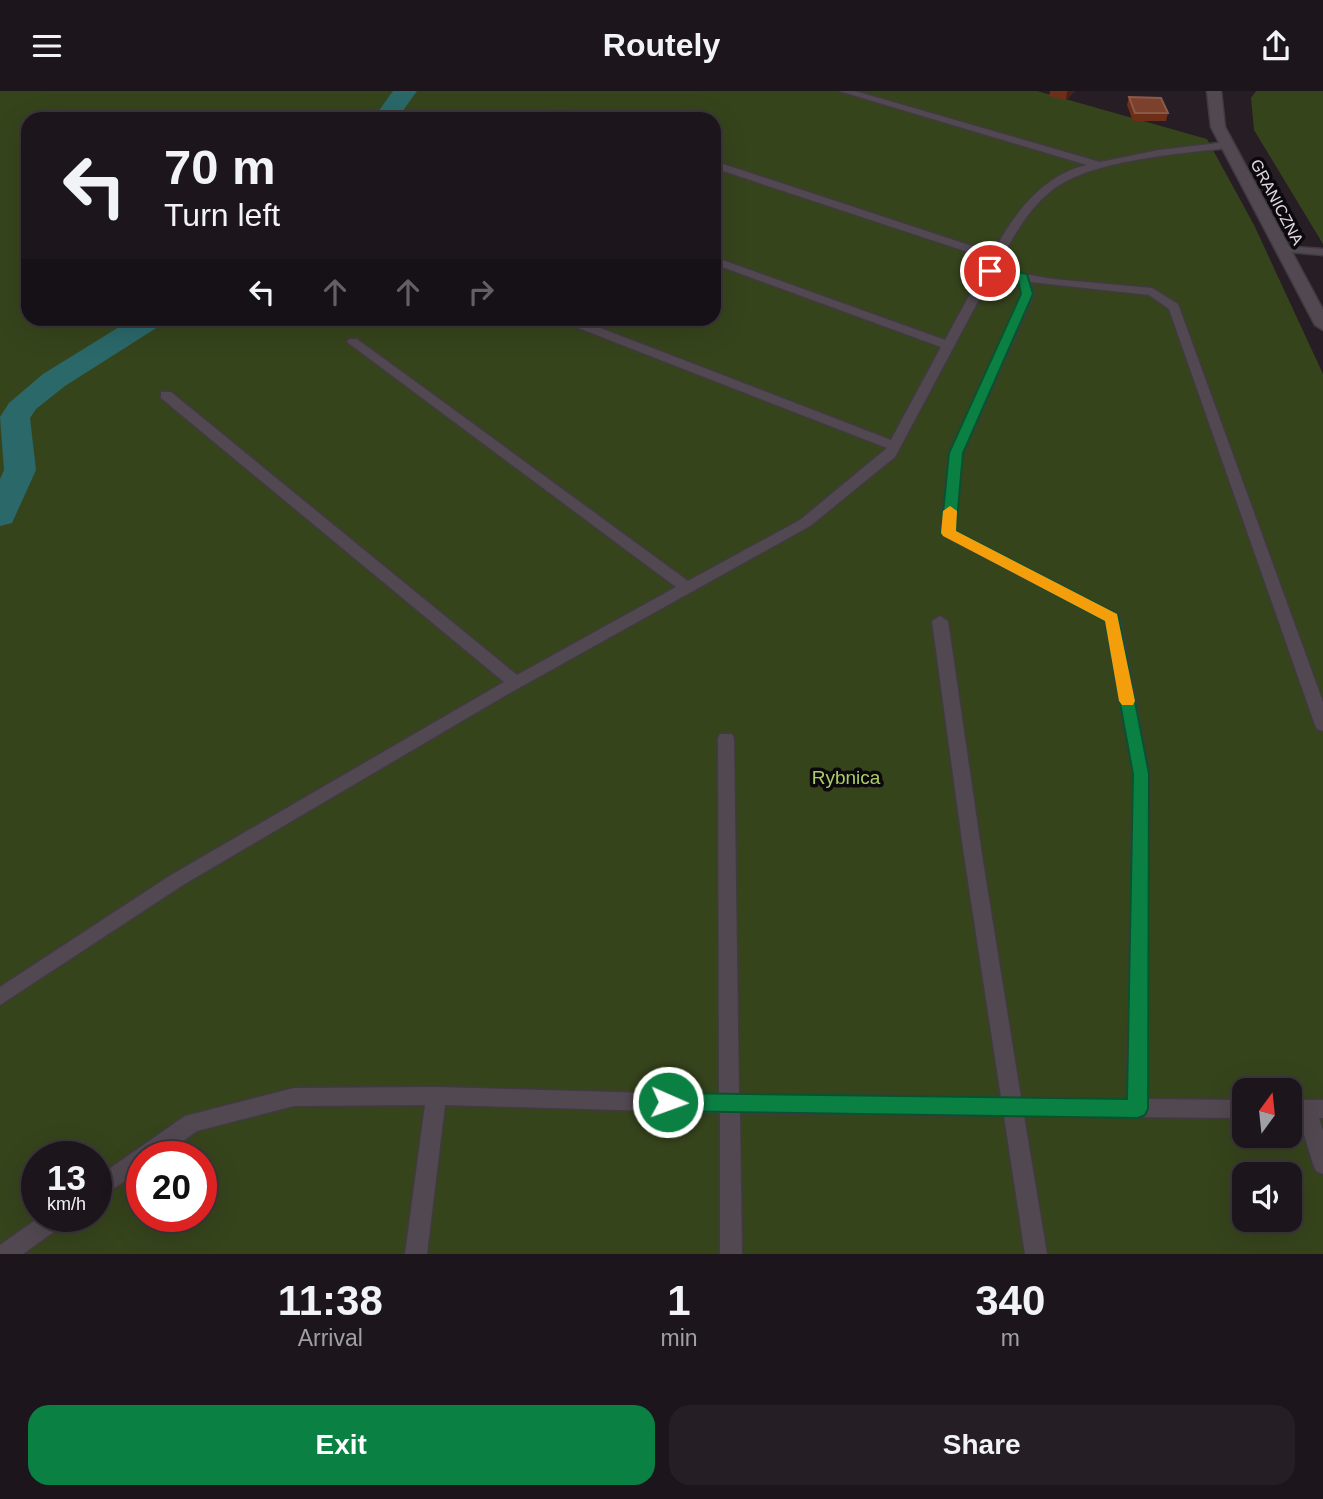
<!DOCTYPE html>
<html lang="en">
<head>
<meta charset="utf-8">
<style>
  body { margin:0; font-family:Helvetica,sans-serif; background:#251f25; color:#f1f3f6; height:100vh; display:flex; flex-direction:column; font-size:26px; white-space:nowrap }
  * { box-sizing:border-box; margin:0 }
  p { font-size:23px; color:#a09fa3 }
  .icon { flex:none; width:38px; height:38px; fill:none; stroke:currentColor; stroke-width:2; stroke-linecap:round; stroke-linejoin:round }
  .map { position:relative; height:1163px; overflow:hidden }
  .drawer { display:flex; flex-direction:column; background:#1c161c; flex:1 }
  .drawer>* { flex:none }
  .hud { position:absolute; left:21px; top:21px; width:700px; height:214px; border-radius:21px; box-shadow:0 7px 28px #0002,0 0 0 2px #3a353b; background:#1c161c; color:#f1f3f6; overflow:hidden }
  .needle { width:46px; rotate:15deg }
  .controls { position:absolute; left:1232px; top:987px; display:grid; gap:14px }
  .controls a { display:grid; place-items:center; width:70px; height:70px; border-radius:14px; background:#1c161c; box-shadow:0 7px 28px #0002,0 0 0 2px #3a353b; font-size:35px }
  .speed { position:absolute; left:21px; top:1050px; display:flex; gap:14px; font-size:35px; font-weight:700; text-align:center }
  .speed>* { display:grid; place-content:center; width:91px; height:91px; border-radius:50%; background:#1c161c; box-shadow:0 7px 28px #0002,0 0 0 2px #3a353b; line-height:1 }
  .speed small { font-size:18px; font-weight:400 }
  .speed .limit { border:10px solid #d22; background:#fff; color:#111 }
  .pin { position:absolute; display:grid; place-items:center; width:60px; height:60px; color:#fff; margin:-30px; border:4px solid #fff; border-radius:50%; box-shadow:0 2px 7px #0007 }
  .me { position:absolute; width:77px; margin:-38px; rotate:92deg; stroke-linejoin:round; filter:drop-shadow(0 0 5px #0008) }
  .turn { display:flex; align-items:center; gap:24px; height:147px; padding:0 28px; font-size:32px }
  .turn .icon { width:91px; height:91px; stroke-width:2.5 }
  .turn b { display:block; font-size:49px; line-height:60px }
  .lanes { display:flex; align-items:center; height:66px; padding:0 28px; background:#0003; justify-content:center; gap:35px; direction:ltr }
  .lanes .off { opacity:.35 }
  .eta { display:flex; justify-content:space-evenly; align-items:center; height:119px; text-align:center }
  .eta b { font-size:42px; font-weight:800; line-height:49px }
  .action { display:flex; gap:14px; margin-top:auto; padding:14px 28px }
  .action a { flex:1; height:80px; border-radius:21px; background:#0b8043; color:#fff; font-size:28px; font-weight:800; line-height:80px; text-align:center }
  .action a+a { background:#251f25; color:#f1f3f6 }
  header { display:flex; justify-content:space-between; align-items:center; height:91px; padding:0 28px; background:#1c161c; font-size:32px; font-weight:800 }
  .map>svg:first-child { display:block }
  .green { fill:#36441c; fill-rule:evenodd }
  .lines { fill:none; stroke-linecap:round; stroke-linejoin:round }
  .canal { fill:#2a686a; fill-rule:evenodd }
  .lane-casing { stroke:#413a41; stroke-width:3 }
  .street-casing { stroke:#413a41; stroke-width:3 }
  .lane { fill:#524851; fill-rule:evenodd }
  .street { fill:#524851; fill-rule:evenodd }
  .wall { fill:#6f2e17 }
  .shaded-wall { fill:#4c1f14 }
  .building { fill:#7b412d; stroke:#8b5949; stroke-width:2 }
  .route { fill:#0b8043; stroke:#07532c; stroke-width:2 }
  .slow { fill:#f59e0b }
  .labels { text-anchor:middle; dominant-baseline:central; stroke-width:7; stroke-linejoin:round; paint-order:stroke }
  .far-street-label { font-size:16px; fill:#e1dbe1; stroke:#0c090c }
  .park-label { font-size:19px; fill:#acce68; stroke:#0c090c }
</style>
</head>
<body>
<header><svg class="icon" aria-label="menu" viewBox="0 0 24 24"><path d="M4 6h16M4 12h16M4 18h16"/></svg>Routely<svg class="icon" aria-label="share" viewBox="0 0 24 24"><path d="M12 15V3M7 8l5-5 5 5M5 13v7h14v-7"/></svg></header>
<div class="map">
<svg width="1323" height="1163" viewBox="0 0 1323 1163">
  <rect width="100%" height="100%" fill="#261d25"/>
  <path class="green" d="M0,0H1037L1207,48L1254,134L1323,283V1163H0ZM28,28H714V228H28ZM1244,999H1290V1045H1244ZM37,1066H96V1125H37ZM142,1066H201V1125H142ZM1244,1083H1290V1129H1244Z
    M1256,0H1323V153L1254,39L1251,7Z"/>
  <g class="lines">
    <path class="canal" d="M393,0H417L397,28H373Z
      M132,228H165L161,234L65,295L36,318L30,327L36,379L12,432L0,435V388L4,379L0,326L9,312L43,283Z"/>
    <g class="lane-casing">
      <path id="lane" d="M839,0H855L1100,71L1159,59L1227,51L1232,54L1227,57C1178,63 1089,69 1051,100C1026,120 1010,151 996,178L1053,188L1152,197L1178,213L1323,611V640L1317,638L1315,634L1169,218L1149,204L1030,191L1034,203L963,362L955,440L1117,523L1120,527L1149,683L1147,1008L1244,1009V1027L1024,1025L1047,1163H1025L1004,1025L740,1022L742,1163H720V1022L445,1014L427,1163H405L425,1014L294,1015L197,1040L161,1066H142V1079L96,1109V1087L185,1025L294,997L436,996L719,1004L718,647L720,643H732L734,647L739,1004L1001,1006L964,764L932,530L940,525L948,530L982,764L1021,1007L1127,1008L1133,683L1105,530L941,442L949,362L1022,203L1018,189L992,184L895,366L810,435L508,603L183,794L0,914V896L171,784L504,591L161,307V301H171L517,584L676,496L347,251L349,248H357L688,490L800,429L887,357L563,231L561,228H577L891,349L941,256L714,173V166L945,249L989,168L714,77V70L993,162C1013,124 1042,84 1087,74Z
        M560,19L582,28L560,25L537,28Z
        M1282,155L1323,158V164L1278,160L1276,158Z
        M1290,1009H1323V1027H1319L1323,1040V1083L1316,1080L1313,1073L1299,1027H1290Z
        M41,1125H69L66,1132L23,1163H0V1154Z"/>
    </g>
    <g class="street-casing">
      <path id="street" d="M1207,0H1221L1225,36L1323,219V239L1315,234L1211,36Z"/>
    </g>
    <use href="#lane" class="lane"/>
    <use href="#street" class="street"/>
  </g>
  <path class="wall" d="M1050,0H1075L1066,9L1049,5Z
    M1129,6L1168,22L1166,30H1133L1127,14Z"/>
  <path class="shaded-wall" d="M1068,0H1075L1066,9L1067,1Z"/>
  <path class="building" d="M1129,6L1161,7L1168,22H1135Z"/>
  <path class="route" d="M990,176L1027,183L1033,203L963,362L956,440L1117,523L1119,527L1149,683L1148,1018L1145,1024L1138,1027L668,1020L661,1018L658,1011L661,1005L668,1002L1127,1008L1133,683L1105,530L941,442L949,362L1021,203L1018,189L986,182L984,180Z"/>
  <path class="slow" d="M950,415L957,420L956,440L1117,523L1135,610L1133,614H1122L1119,610L1105,530L943,445L941,442L943,420Z"/>
  <g class="labels">
    <g class="far-street-label">
      <text transform="translate(1277 111) rotate(62)">GRANICZNA</text>
    </g>
    <g class="park-label">
      <text x="846" y="686">Rybnica</text>
    </g>
  </g>
</svg>
<div class="controls">
<a><svg class="needle" viewBox="-14 -14 28 28"><path d="M0-13l5 13h-10z" fill="#e53935"/><path d="M0 13l5-13h-10z" fill="#a09fa3"/></svg></a>
<a><svg class="icon" aria-label="sound" viewBox="0 0 24 24"><path d="M4 9h4l5-4v14l-5-4H4zM17 9q2 3 0 6"/></svg></a>
</div>
<div class="speed"><div>13<small>km/h</small></div><div class="limit">20</div></div>
<div class="pin" style="left:990px;top:180px;background:#d93025"><svg class="icon" aria-label="arrive" viewBox="0 0 24 24"><path d="M6 21V4h12l-3 4 3 4H6"/></svg></div>
<svg class="me" style="left:668px;top:1011px" viewBox="-20 -20 40 40"><circle r="17" fill="#0b8043" stroke="#fff" stroke-width="3"/><path d="M0-11L8 9 0 5-8 9z" fill="#fff"/></svg>
<div class="hud">
<div class="turn"><svg class="icon" aria-label="left" viewBox="0 0 24 24"><path d="M17 20v-9H6M10 6l-5 5 5 5"/></svg><div><b>70 m</b>Turn left</div></div>
<div class="lanes"><svg class="icon" aria-label="left" viewBox="0 0 24 24"><path d="M17 20v-9H6M10 6l-5 5 5 5"/></svg><svg class="icon off" aria-label="ahead" viewBox="0 0 24 24"><path d="M12 20V5M6 11l6-6 6 6"/></svg><svg class="icon off" aria-label="ahead" viewBox="0 0 24 24"><path d="M12 20V5M6 11l6-6 6 6"/></svg><svg class="icon off" aria-label="right" viewBox="0 0 24 24"><path d="M7 20v-9h11M14 6l5 5-5 5"/></svg></div>
</div>
</div>
<section class="drawer">
<div class="eta">
<div><b>11:38</b><p>Arrival</p></div>
<div><b>1</b><p>min</p></div>
<div><b>340</b><p>m</p></div>
</div>
<div class="action"><a>Exit</a><a>Share</a></div>
</section>
</body>
</html>
